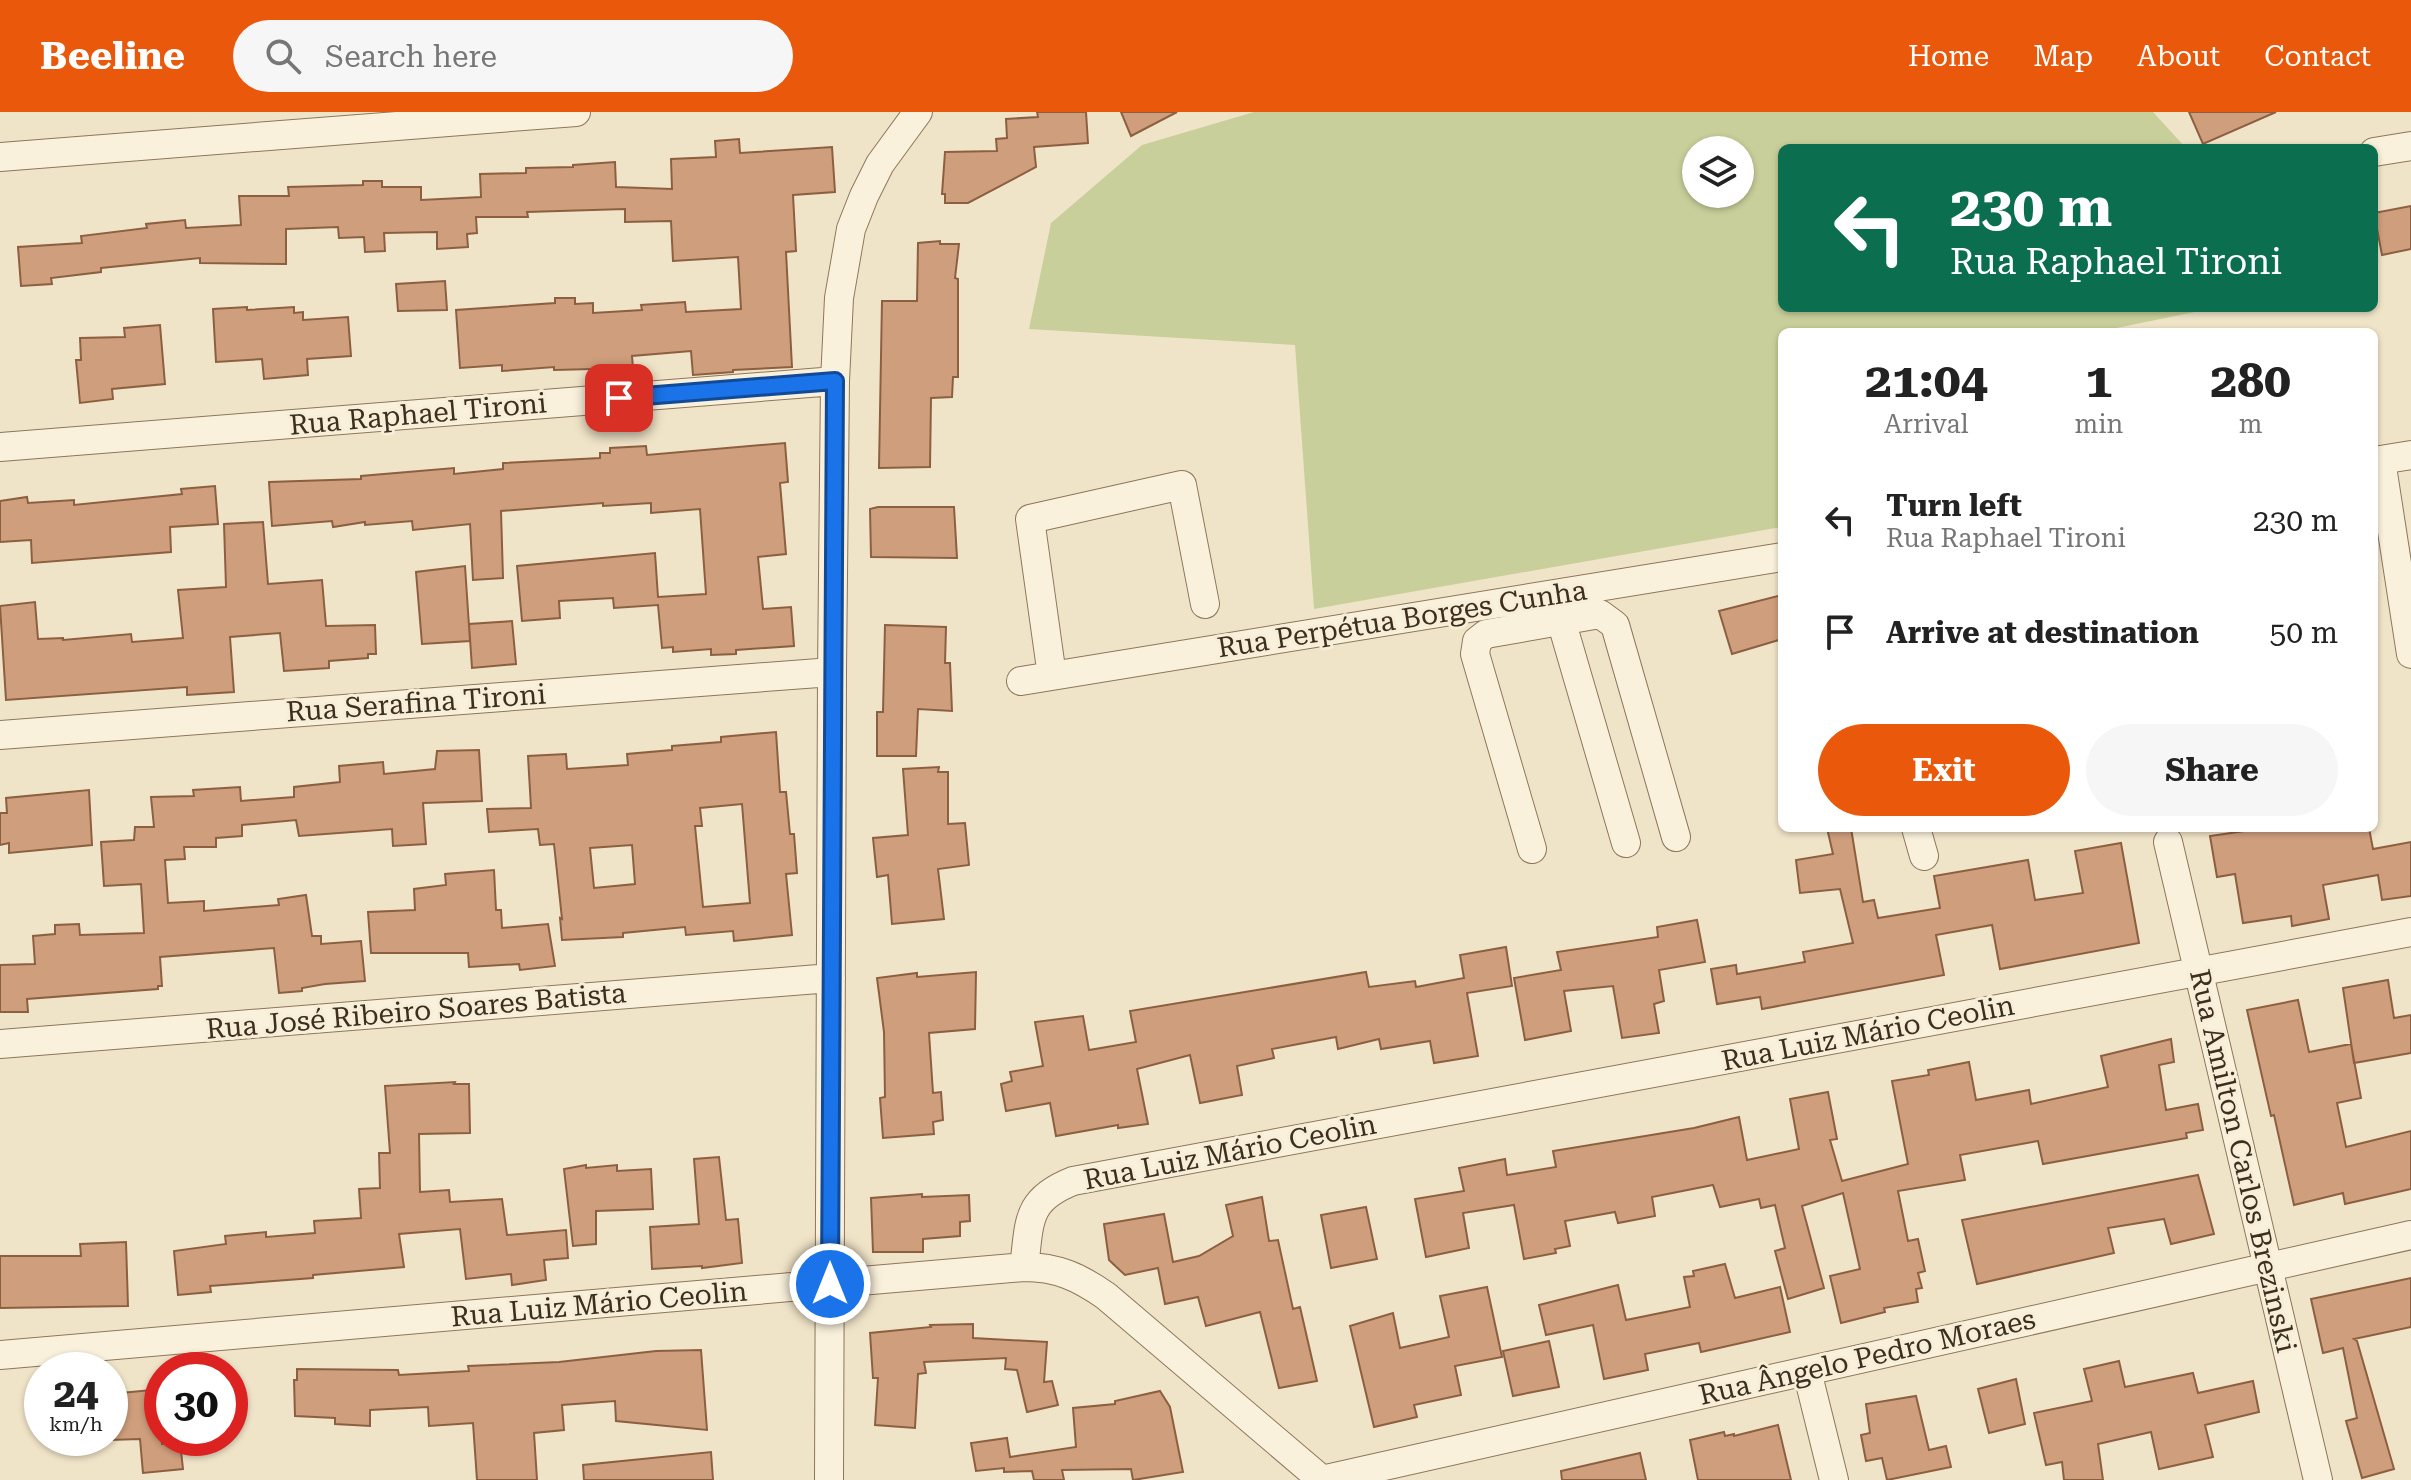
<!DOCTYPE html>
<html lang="en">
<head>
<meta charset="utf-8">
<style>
  body { margin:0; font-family:"Roboto Serif",serif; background:#f6f6f6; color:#222; height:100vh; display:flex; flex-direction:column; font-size:30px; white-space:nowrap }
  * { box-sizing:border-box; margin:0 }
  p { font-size:26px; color:#767676 }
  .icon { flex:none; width:44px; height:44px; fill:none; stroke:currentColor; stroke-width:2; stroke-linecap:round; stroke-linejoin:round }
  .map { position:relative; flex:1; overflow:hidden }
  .side { position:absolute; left:1778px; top:216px; width:600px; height:504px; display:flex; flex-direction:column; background:#fff; border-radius:12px; box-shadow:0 2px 6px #0004 }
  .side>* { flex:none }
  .banner { position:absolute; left:1778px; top:32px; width:600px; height:168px; border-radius:12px; box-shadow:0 2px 6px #0004; background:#0b6e4f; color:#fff; overflow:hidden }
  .tools { position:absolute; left:1682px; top:24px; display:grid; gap:16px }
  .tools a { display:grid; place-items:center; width:72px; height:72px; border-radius:50%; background:#fff; box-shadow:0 2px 6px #0004; font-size:40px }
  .speed { position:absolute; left:24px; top:1240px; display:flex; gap:16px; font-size:40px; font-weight:700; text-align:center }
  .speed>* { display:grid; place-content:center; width:104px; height:104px; border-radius:50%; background:#fff; box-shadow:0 2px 6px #0004; line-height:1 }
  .speed small { font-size:20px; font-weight:400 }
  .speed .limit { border:12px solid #d22; background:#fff; color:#111 }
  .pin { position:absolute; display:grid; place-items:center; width:68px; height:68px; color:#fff; margin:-34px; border-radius:16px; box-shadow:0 4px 12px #0006 }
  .me { position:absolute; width:88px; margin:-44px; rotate:0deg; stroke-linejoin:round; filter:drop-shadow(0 0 6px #0008) }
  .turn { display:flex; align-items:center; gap:28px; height:168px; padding:0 40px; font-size:36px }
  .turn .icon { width:104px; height:104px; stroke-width:2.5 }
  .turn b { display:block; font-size:56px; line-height:68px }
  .eta { display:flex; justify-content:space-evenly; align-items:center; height:136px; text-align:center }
  .eta b { font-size:48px; font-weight:700; line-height:56px }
  .action { display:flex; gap:16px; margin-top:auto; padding:16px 40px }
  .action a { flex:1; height:92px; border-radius:48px; background:#ea580c; color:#fff; font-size:32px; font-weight:700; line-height:92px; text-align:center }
  .action a+a { background:#f6f6f6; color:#222 }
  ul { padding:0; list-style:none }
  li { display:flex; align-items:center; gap:24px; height:112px; padding:0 40px }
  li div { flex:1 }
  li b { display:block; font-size:30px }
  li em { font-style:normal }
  header { display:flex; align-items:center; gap:48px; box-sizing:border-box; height:112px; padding:0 40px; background:#ea580c; color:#fff }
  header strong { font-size:38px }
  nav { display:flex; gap:44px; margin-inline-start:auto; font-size:28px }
  .search { width:560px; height:72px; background:#f6f6f6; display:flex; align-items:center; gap:20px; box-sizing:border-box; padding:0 28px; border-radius:44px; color:#767676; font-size:30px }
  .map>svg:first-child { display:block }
  .green { fill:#c9cf9b; fill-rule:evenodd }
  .building { fill:#cf9f7d; stroke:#8d5f41; stroke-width:2; fill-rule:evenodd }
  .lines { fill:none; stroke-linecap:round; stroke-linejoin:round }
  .minor-casing { stroke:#8d765c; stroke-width:30 }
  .minor { stroke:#faf1dc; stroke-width:28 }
  .route-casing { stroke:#114b97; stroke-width:20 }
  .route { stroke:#1a73e8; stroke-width:14 }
  .labels { text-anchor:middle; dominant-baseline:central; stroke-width:6; stroke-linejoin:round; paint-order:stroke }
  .street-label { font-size:28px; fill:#3d2e20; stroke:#f7eed8 }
</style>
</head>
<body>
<header>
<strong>Beeline</strong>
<div class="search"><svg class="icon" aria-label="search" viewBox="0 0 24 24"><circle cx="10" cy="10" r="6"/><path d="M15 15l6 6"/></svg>Search here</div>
<nav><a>Home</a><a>Map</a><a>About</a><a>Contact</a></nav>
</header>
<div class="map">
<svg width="2411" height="1368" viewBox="0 0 2411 1368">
  <rect width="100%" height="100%" fill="#f0e4c8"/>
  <path class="green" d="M1254,0H2153L2186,36H1782V196H2214L2097,220H1782V415L1314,497L1295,233L1029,217L1051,111L1142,33ZM1696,38H1740V82H1696Z"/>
  <path class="building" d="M1037,0H1086L1088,31L1034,35L1036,55L968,91H945V82H942L945,40L997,39L996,27L1007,26L1006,7L1038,5Z
    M1121,0H1177L1131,24Z
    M2189,0H2276L2203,32Z
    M739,27L740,41L832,35L835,80L793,83L796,139L786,140L792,255L733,258V260L693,263L691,239L632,244L633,256L554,258V255L502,259V253L460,256L456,198L555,191V186H575V192L593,191V201L642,198L641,193L685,190L686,200L741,197L738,145L673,149L671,109L625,110V97L527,100L528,105H476L477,121L467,122L468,135L437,137V120L384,121L385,139L365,140L364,125L339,126L338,115L286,117V152L200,151V146L101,156V160L51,166L52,172L21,174L18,135L82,131L81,124L147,116L146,112L185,108L186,116L241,113L239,84H289L288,75L363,73V69H382V75H421V88L481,85L480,62L526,61V56L573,55V53L615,50L616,75L672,77L671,47L716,45L715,29Z
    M2411,94V137L2382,143L2374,101Z
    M940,129V132H959L955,166L958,167V265H953L952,285L931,286L930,355L879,356L882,189H917L918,131Z
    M445,169L447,198L398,199L396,172Z
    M247,195V198L294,195V201L303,200V208L348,205L351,244L307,247L308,263L264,267L262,247L216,250L213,197Z
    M160,213L165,272L112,277L113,287L80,291L76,248H81L80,226L125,225L124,216Z
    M785,331L788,370L780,371L786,442L758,445L763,497L791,495L794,534L736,538V542L711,543V537L673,540V535L662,536L658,493L614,496L613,486L559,489L560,506L522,509L517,454L655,441L658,485L706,482L700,397L651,401V391L603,394V391L501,399L503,466L473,468L470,412L413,418L412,409L365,413V410L333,415L332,409L272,414L269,370L361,367V364L454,356V362L503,357V351L600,346V341H610V336L646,334L647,343Z
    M215,374L218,412L170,415L171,440L32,451L31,428L0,430V389L27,385L28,391L74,388V393L182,382L181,377Z
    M878,395H954L957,446L871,445L870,397Z
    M263,410L268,472L322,468L326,514L375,513L376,542H368V546L329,549V556L284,559L280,521L230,525L234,580L187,583V575L6,588L0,494L35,490L38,527L63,526V528L131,522L132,530L183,526L178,478L226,475L224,412Z
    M465,454L470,529L422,532L416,460Z
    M1782,483V527L1732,542L1719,499Z
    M512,509L516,552L472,556L469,512Z
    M885,513L946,515L945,551H950L952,599L918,597L916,644H877V600H883Z
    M776,620L780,680H786L790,722H794L797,761L786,762L792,823L734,829L733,819L686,823L685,815L623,821V825L562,828L560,806L562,807L554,732L540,733L538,717L489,720L487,697L531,696L528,644L566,642L567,657L628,653L627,642L672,638V634L721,630V625ZM742,692L750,791L703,795L695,714H702L700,696ZM632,733L635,772L594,776L590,736Z
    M479,638L482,689L423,691L426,732L393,734L392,717L299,724L296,708L242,713V724L216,726V735H184L185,747L165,748L168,791L204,789V799L279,793L278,787L306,783L312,824H321V832L361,829L365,869L325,872L302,876V879L279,881L274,836L160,845L162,874H158V877L27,887L28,900H0V853L35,852L33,824L55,822V813L79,812L80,823L144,821L141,772L104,774L101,730L134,728L135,715H154L151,685L194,684L193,678L240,675L241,689L294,685V675L340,670L339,654L383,650L384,662L435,657L437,639Z
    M939,655L938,660H948V712L965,711L969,753L938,757L944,807L892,812L888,763L877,765L873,726L908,723L903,657Z
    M89,678L92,733L9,741V731L0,733V701H7L6,686Z
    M1827,716H1851L1863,790L1874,788L1878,806L1940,796L1934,764L2028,748L2035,788L2083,781L2075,739L2121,731L2139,831L2000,857L1992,813L1936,823L1944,863L1762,897L1760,885L1717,892L1711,857L1736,853L1737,862L1805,850L1803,840L1853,831L1840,777L1800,781L1796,748L1833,742Z
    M2265,716H2369L2373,737L2411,730V784L2382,788L2378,763L2323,773L2329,807L2292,814L2291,804L2243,811L2235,762L2217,765L2210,724Z
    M494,758L496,798H501L502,816L548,812L555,854L520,858L519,852L469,855L468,841H371L368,800L415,798L414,777L446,773L445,762Z
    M1697,808L1705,850L1659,858L1664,889L1654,892L1659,921L1622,926L1613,874L1564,879L1571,919L1525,928L1514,866L1561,858L1557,840L1658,825L1657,815Z
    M1506,835L1512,874L1467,881L1478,944L1434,951L1430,929L1381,937L1379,927L1338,937L1336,925L1272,937L1274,946L1237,954L1242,983L1200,991L1190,943L1137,957L1148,1012L1118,1016V1013L1056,1024L1050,991L1006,999L1001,972L1012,969L1010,960L1043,954L1035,910L1083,904L1089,938L1136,930L1130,899L1366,860L1369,875L1415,869L1416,875L1464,866L1460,843Z
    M976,860L975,917L929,921L933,981L941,980L943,1008L933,1010L934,1022L883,1026L880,986L885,985L884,920L877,866L917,861V865Z
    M2388,868L2394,906L2411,903V941L2354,951L2343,876Z
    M2298,888L2309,940L2351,932L2361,986L2337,991L2346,1035L2411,1019V1077L2345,1092L2343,1081L2294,1093L2274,1003L2271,1004L2247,898Z
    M2171,927L2174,950L2159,953L2166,998L2198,992L2203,1018L2186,1021L2187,1026L2043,1052L2038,1029L1960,1043L1965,1068L1898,1079L1908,1129L1918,1127L1925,1159L1918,1161L1922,1176L1916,1177L1918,1190L1884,1196L1885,1200L1841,1211L1830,1164L1860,1157L1843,1081L1802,1094L1824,1176L1788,1187L1775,1139L1785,1136L1775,1093L1761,1096L1759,1087L1720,1095L1713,1073L1652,1085L1655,1104L1618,1111L1615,1100L1565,1109L1570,1134L1555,1137L1556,1141L1524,1147L1514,1093L1463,1101L1469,1136L1426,1145L1415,1087L1464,1079L1459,1056L1505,1047L1507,1063L1556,1055L1553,1039L1694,1016L1739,1005L1747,1048L1799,1037L1790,987L1828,980L1837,1027L1830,1028L1842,1069L1908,1052L1892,969L1929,963L1928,958L1969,950L1976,988L2029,978L2031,992L2108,975L2101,944Z
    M455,970L454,972H469L470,1021L419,1022L420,1080L449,1078L450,1090L502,1087L507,1123L566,1118L568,1146L544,1148L546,1168L512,1173L511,1162L466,1167L460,1117L399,1122L404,1155L313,1163V1166L210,1174L211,1180L178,1183L174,1139L226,1132L225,1124L266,1120V1125L315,1121L314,1109L361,1106L359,1077L380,1076L379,1041H390L385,974Z
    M719,1045L726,1108L738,1107L742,1151L702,1156V1154L652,1157L650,1115L699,1112L694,1047Z
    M586,1053V1056L617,1053V1059L651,1057L653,1097L596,1099V1132L573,1134L564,1057Z
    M2198,1063L2214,1122L2171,1132L2164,1107L2108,1116L2114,1141L1977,1172L1962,1108Z
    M922,1082V1085L969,1083L970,1109L960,1110V1124L923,1127V1140H873L871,1086Z
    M1262,1085L1269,1129L1278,1128L1293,1197L1300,1195L1317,1269L1279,1276L1260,1200L1206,1214L1198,1185L1165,1192L1158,1156L1125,1163L1109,1148L1104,1112L1164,1102L1173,1150L1199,1144L1233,1124L1226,1093Z
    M1366,1095L1377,1147L1331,1156L1321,1103Z
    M126,1130L128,1194L0,1196V1144H81L80,1132Z
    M1725,1152L1735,1186L1780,1175L1790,1220L1701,1240L1699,1231L1645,1242L1648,1258L1604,1267L1593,1213L1546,1223L1539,1193L1618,1173L1626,1208L1690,1195L1684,1165L1694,1164L1693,1159Z
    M2411,1166V1215L2354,1227L2357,1229L2394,1357L2362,1366L2346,1309L2357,1306L2343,1236L2323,1241L2311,1187Z
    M1487,1175L1502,1245L1455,1254L1461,1283L1414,1293L1417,1305L1374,1315L1350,1214L1393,1201L1400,1236L1449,1225L1440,1184Z
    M973,1212V1226L1047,1230L1044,1270L1052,1269L1058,1293L1027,1300L1017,1258L1005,1257L1006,1246L924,1250L926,1261L918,1262L915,1316L875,1313L878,1266H873L870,1221L931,1215L930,1213Z
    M1549,1229L1559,1275L1513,1284L1503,1239Z
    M701,1238L707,1318L616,1309L615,1289L562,1293L564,1318L534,1321L537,1368H477L473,1311L429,1314L428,1295L370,1298V1314L335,1312V1306L295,1304L294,1268H297V1257L398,1258L399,1263L469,1259L468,1254L559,1250L656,1239Z
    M2119,1249L2125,1275L2193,1261L2198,1281L2253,1269L2259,1300L2205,1313L2213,1345L2159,1357L2151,1320L2098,1332L2103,1368H2064L2062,1350L2046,1353L2034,1301L2092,1289L2084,1257Z
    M2016,1267L2025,1312L1989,1321L1978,1277Z
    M162,1277V1332L180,1330L183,1357L143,1361L140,1327L110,1328V1282Z
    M1160,1279L1170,1295L1183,1360L1133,1368L1131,1357L1062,1358L1064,1368H1034L1032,1359L1004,1360V1356L976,1359L971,1331L1007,1326L1010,1345L1076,1335L1073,1296L1115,1292V1289Z
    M1916,1284L1929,1338L1946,1334L1951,1355L1887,1368L1882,1346L1866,1349L1861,1323L1870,1321L1866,1292Z
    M1778,1313L1791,1368H1698L1690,1328L1724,1320L1725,1324L1734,1322V1324Z
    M711,1340L713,1368H584L583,1353Z
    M1640,1341L1646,1368H1562L1561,1359Z"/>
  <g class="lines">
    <g class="minor-casing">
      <path id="minor" d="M2374,40L2411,34
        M0,45L576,0
        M0,335L835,269
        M2381,348L2411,542
        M2374,349L2411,343
        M1561,508L1626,731
        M1052,564L1030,407L1182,373L1205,492
        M1021,569L1782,445
        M0,623L832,560
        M1916,716L1924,744
        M2168,730L2318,1368
        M1532,737L1475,542L1477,529L1486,522L1600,502L1615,513L1676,725
        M0,932L831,866
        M1024,1155C1057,1155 1079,1165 1106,1184L1322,1368
        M0,1243L1024,1155C1030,1110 1025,1088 1073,1069L2411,820
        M1807,1259L1834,1368
        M829,1368L832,560L835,269L839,186L851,117L864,84L880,52L918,0
        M1322,1368L2411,1123"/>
    </g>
    <use href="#minor" class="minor"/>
  </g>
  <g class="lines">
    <g class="route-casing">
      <path id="route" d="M619,286L835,269L830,1172"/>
    </g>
    <use href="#route" class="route"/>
  </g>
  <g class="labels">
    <g class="street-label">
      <text transform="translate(418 302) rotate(-5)">Rua Raphael Tironi</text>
      <text transform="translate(1402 507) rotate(-9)">Rua Perpétua Borges Cunha</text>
      <text transform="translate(416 591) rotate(-4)">Rua Serafina Tironi</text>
      <text transform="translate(416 899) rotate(-5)">Rua José Ribeiro Soares Batista</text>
      <text transform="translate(1868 921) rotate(-11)">Rua Luiz Mário Ceolin</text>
      <text transform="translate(1230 1040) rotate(-11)">Rua Luiz Mário Ceolin</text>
      <text transform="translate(2243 1049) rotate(77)">Rua Amilton Carlos Brezinski</text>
      <text transform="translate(599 1192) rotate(-5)">Rua Luiz Mário Ceolin</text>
      <text transform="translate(1867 1245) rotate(-13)">Rua Ângelo Pedro Moraes</text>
    </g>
  </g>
</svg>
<div class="tools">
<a><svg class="icon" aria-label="layers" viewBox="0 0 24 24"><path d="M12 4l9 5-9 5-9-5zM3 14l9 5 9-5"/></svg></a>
</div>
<div class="speed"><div>24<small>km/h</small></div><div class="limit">30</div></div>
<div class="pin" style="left:619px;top:286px;background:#d93025"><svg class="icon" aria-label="arrive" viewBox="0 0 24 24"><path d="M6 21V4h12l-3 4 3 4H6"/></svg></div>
<svg class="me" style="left:830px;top:1172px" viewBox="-20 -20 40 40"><circle r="17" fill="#1a73e8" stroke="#fff" stroke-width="3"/><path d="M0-11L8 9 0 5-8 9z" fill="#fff"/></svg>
<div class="banner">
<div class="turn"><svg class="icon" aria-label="left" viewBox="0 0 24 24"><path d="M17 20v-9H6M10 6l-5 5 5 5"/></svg><div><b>230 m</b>Rua Raphael Tironi</div></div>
</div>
<section class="side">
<div class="eta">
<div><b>21:04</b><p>Arrival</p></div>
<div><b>1</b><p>min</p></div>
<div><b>280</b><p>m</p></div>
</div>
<ul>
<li><svg class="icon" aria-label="left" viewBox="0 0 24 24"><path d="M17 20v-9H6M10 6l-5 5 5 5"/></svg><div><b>Turn left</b><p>Rua Raphael Tironi</p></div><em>230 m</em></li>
<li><svg class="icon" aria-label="arrive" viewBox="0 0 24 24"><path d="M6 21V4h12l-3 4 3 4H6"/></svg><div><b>Arrive at destination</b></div><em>50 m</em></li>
</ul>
<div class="action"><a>Exit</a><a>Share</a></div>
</section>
</div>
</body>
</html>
